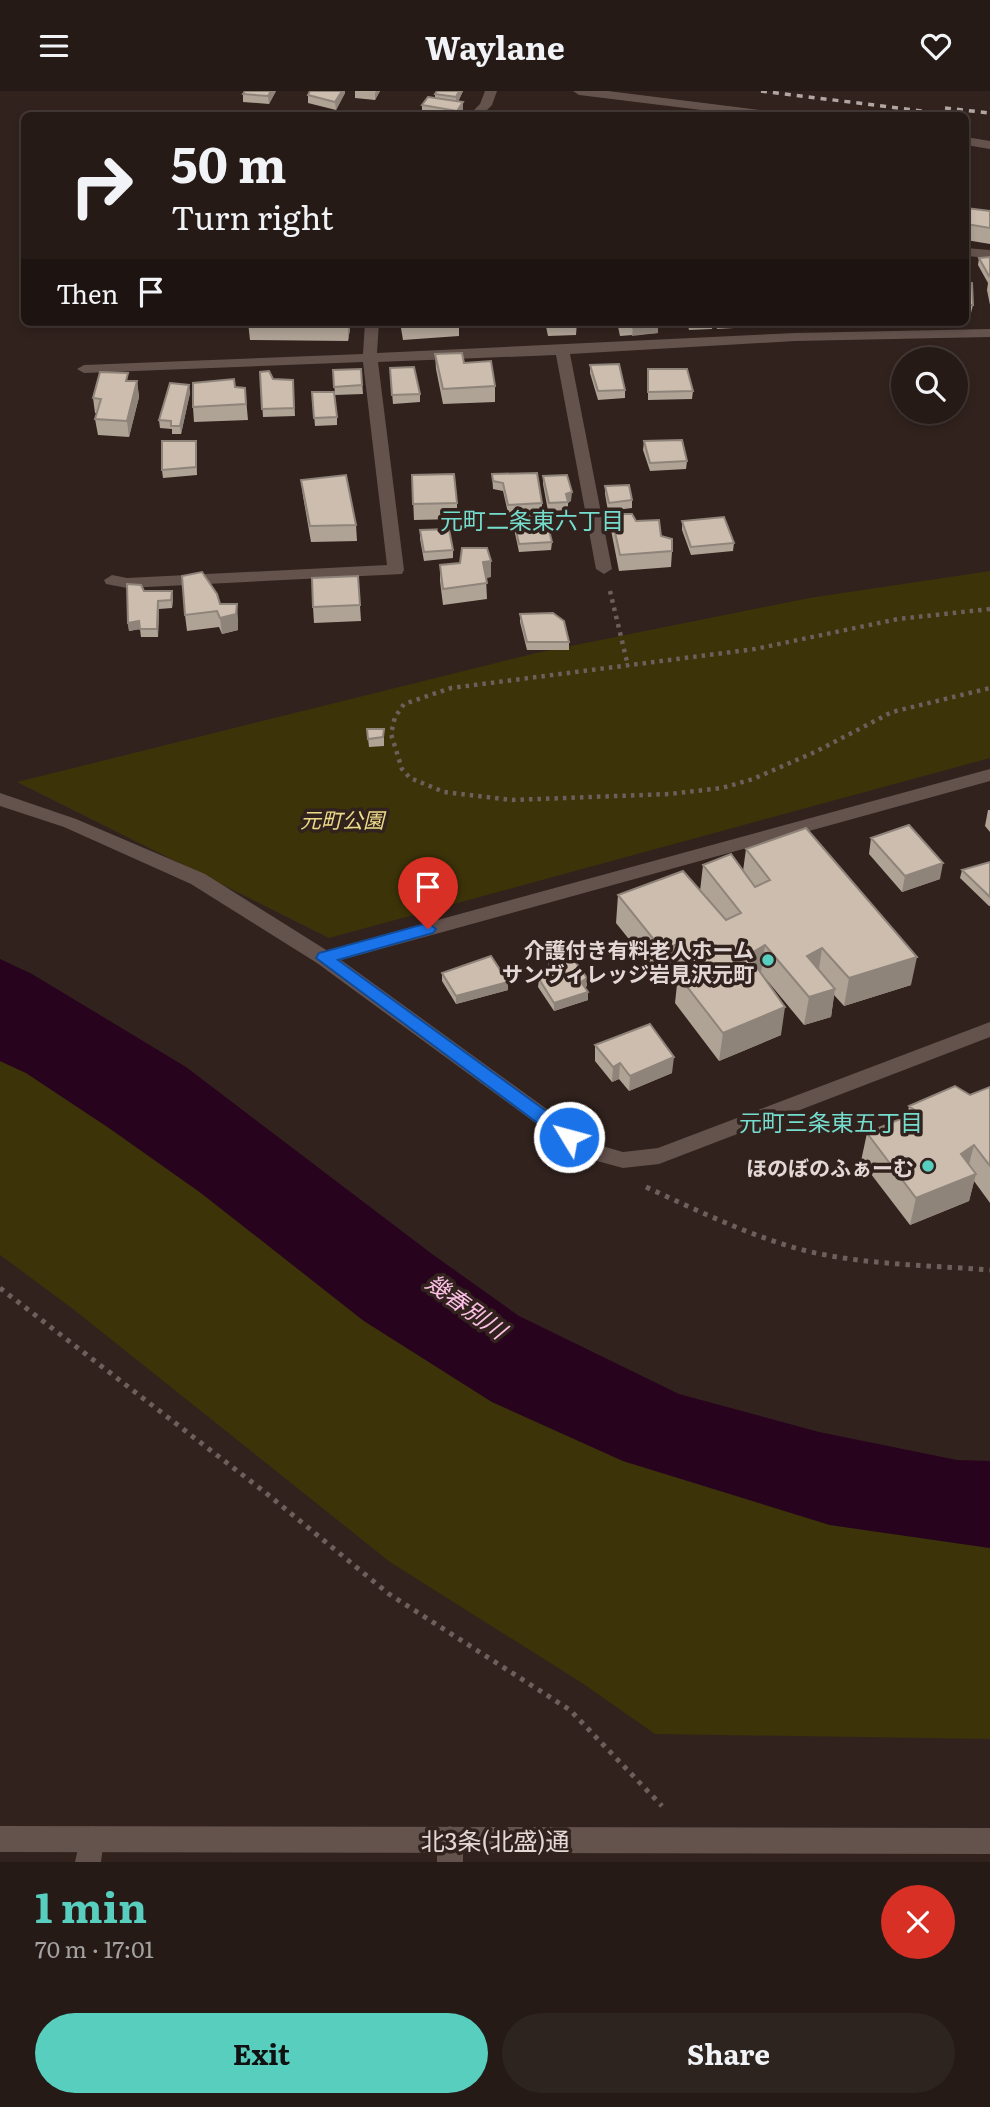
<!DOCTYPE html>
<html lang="en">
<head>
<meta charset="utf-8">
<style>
  body { margin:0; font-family:Literata,"Noto Sans JP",serif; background:#2d231f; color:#f1f3f6; height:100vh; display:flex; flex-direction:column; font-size:26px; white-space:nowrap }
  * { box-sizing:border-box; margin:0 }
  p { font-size:23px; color:#a3a1a1 }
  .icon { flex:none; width:38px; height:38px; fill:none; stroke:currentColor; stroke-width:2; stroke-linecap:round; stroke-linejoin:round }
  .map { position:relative; height:1771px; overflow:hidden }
  .panel { display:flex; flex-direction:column; background:#251a16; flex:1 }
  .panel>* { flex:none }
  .guide { position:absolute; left:21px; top:21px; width:948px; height:214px; border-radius:10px; box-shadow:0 4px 10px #0003,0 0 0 2px #423835; background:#251a16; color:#f1f3f6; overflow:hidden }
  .controls { position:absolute; left:891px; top:256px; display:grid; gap:14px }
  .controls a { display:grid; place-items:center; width:77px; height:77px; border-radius:50%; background:#251a16; box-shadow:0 4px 10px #0003,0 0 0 2px #423835; font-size:35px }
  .pin { position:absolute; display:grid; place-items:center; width:60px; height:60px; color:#fff; margin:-72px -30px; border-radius:50% 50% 50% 0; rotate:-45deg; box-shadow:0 0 7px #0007 }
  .pin .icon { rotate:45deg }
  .me { position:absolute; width:77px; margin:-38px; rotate:307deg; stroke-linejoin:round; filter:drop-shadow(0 0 5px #0008) }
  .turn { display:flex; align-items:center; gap:24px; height:147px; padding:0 35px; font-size:32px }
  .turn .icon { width:91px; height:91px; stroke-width:2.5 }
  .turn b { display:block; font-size:49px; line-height:60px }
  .then { display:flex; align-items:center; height:66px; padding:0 35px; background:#0003; gap:14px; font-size:26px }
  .round { display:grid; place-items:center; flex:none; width:74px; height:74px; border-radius:37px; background:#2d231f }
  .overview { display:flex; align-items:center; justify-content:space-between; height:119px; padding:0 35px }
  h1 { font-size:42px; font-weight:700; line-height:52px; color:#58cebf }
  .primary-button { display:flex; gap:14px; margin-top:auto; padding:14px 35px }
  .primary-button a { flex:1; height:80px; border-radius:42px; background:#58cebf; color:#111; font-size:28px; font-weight:700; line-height:80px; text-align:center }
  .primary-button a+a { background:#2d231f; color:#f1f3f6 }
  header { display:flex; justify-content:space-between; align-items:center; height:91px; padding:0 35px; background:#251a16; font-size:32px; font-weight:700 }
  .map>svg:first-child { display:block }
  .green { fill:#3c3309 }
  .water { fill:#28031e }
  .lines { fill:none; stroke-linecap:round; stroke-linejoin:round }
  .path-far1 { stroke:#6d5f5b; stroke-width:4.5; stroke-dasharray:3.5 5; stroke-linecap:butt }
  .path { stroke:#6d5f5b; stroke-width:5; stroke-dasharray:4.5 6; stroke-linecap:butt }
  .service { fill:#64524d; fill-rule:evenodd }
  .minor { fill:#64524d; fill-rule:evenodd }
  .tertiary { fill:#64524d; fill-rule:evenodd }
  .rail { stroke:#b2a6a2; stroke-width:3.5; stroke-dasharray:6 6; stroke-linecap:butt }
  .wall { fill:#afa396 }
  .shaded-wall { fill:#8f847a }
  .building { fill:#ccbdaf; stroke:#8f847a; stroke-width:2 }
  .route { fill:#1a73e8; stroke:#114b97; stroke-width:2 }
  .poi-dot { fill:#58cebf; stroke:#31221d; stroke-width:2.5 }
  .labels { text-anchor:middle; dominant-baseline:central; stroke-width:7; stroke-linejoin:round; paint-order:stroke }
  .park-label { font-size:21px; font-style:italic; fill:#edda88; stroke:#31221d }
  .poi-label { font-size:21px; font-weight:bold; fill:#e3d8d5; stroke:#31221d; text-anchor:end }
  .neighbourhood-label { font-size:23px; fill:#74ddce; stroke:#31221d }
  .water-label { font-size:23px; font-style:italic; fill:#fcc0e7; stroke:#31221d }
  .near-street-label { font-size:24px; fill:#e3d8d5; stroke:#31221d }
</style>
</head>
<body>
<header><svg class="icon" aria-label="menu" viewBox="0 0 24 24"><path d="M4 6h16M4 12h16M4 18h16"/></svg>Waylane<svg class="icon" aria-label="heart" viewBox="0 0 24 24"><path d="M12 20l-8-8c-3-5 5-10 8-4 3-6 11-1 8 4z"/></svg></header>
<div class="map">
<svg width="990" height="1771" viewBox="0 0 990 1771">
  <rect width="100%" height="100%" fill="#31221d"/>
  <path class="green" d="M990,480V667L329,847L17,691L536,562L809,507Z
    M0,970L26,982L109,1037L201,1102L364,1230L492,1311L623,1370L830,1434L990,1457V1648L655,1643L582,1592L390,1471L73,1218L0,1164Z"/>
  <path class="water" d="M0,868L32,883L186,976L432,1163L519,1225L679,1303L819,1341L957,1369L990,1370V1457L830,1434L623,1370L492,1311L364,1230L201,1102L109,1037L26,982L0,970Z"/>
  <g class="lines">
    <path class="path-far1" d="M610,500L628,575
      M990,518L898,528L755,558L451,597L404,613L395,626L391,643L402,678L410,687L444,701L512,709L669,703L722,697L753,688L815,661L892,621L990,597"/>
    <path class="path" d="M646,1096C696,1119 746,1143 799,1158C860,1174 927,1174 990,1179
      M0,1197L266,1402L389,1503L570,1619L662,1715"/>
    <path class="service" d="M0,702L76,728L205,783L331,862L334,867L331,872H317L191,793L64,736L0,715Z"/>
    <path class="minor" d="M485,0H497L492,14L482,24H469L480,13Z
      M573,0H608L767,20L773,24H742L579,4Z
      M966,46L990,50V58L966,54Z
      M966,157L990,159V167L966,165Z
      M365,231H379L377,262L795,242L990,238V246L795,250L570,263L612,478L604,483L596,478L556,264L378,271L404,479L402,483L127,497L106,493L104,489L112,484L127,487L387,474L363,271L84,282L77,278L84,274L363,263Z
      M990,678V690L341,869L595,1053L623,1061L658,1057L990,931V946L659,1073L623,1077L582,1066L317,872L314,867L317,862L324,860Z
      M91,1735L100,1739L104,1748L101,1771H75L82,1739Z
      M450,1735L459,1739L463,1748V1771H437V1748L441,1739Z"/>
    <path class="tertiary" d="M0,1735L990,1737V1763L0,1761Z"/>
    <path class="rail" d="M761,0L954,24
      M945,17L990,22"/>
  </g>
  <path class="wall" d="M276,0L269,13L243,11V3Z
    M310,0H345V2L336,19L308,12V4Z
    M355,0H380L375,9L355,7Z
    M437,0H463L458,11L463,19L459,24H441L422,22V14L435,7V3Z
    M966,117L990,120V153L966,149Z
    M990,166V214L987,199L988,192L978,174L979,167Z
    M966,191L973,214L971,222H966Z
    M248,231H350V238L348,250L250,249Z
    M400,231H459V245L403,249Z
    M545,231H577L576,244L548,245Z
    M617,231H657L658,234V242L620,245Z
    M687,231H713L712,238L689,239Z
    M715,231H784V234L717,238Z
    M435,263L464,272L495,295V311L443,313L436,278Z
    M590,274L625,299V307L598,309L590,282Z
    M390,277L420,303V311L393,313Z
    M361,278L363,303L335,304L333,279Z
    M648,278L693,300L692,308L648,309Z
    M260,281L273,288L293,289L295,325L263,326Z
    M129,290H137L139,306L129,346L98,344L95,328L97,322H95L93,307Z
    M189,294L190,302L181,343H172V338L160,337L159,329Z
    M235,296L245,297L248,329L194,331L193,316Z
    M312,301L337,326V334L315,335Z
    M196,350L197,384L163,387L162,379Z
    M644,350L687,370L686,378L650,380L643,359Z
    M492,383L542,412V420L508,422L503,400L493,398Z
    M412,384L457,412V428L414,429Z
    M543,385L571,410L568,411V419L548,420L543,393Z
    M301,389L356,434L357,450L311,451L303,405Z
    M605,395L632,409V417L608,420L605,403Z
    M611,423L636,430L661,445L672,460L671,476L619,480L611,439Z
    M513,425L552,451L551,459L519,461L513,433Z
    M682,430L734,452L733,460L691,464L682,439Z
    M420,439L453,459V467L424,470L420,448Z
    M440,474L491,486L486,487L487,508L443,514L440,490Z
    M358,485L361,530L314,532L313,516Z
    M144,500H172L173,508L172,517L159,518L158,546H141L140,538L129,540L128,532Z
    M220,513L238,528V539L222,543L219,536L187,540L185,524Z
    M520,523L569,551V559H527L520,531Z
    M367,638H384V655L369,656Z
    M988,719H990V741L985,735Z
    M871,747L940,788L902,801L869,763Z
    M746,758L911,894L844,915L834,904L831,926L804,934L761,882L781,944L719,970L675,912L678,884L675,881L661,888L616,832L618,804L700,800L703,774L743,780Z
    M990,771V815H989L960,787L962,779Z
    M549,868L587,895L585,896L588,909L554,920L538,896L539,888L553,882L548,876Z
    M442,882L508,899L456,913L442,890Z
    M595,954L672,982L629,1000L619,988L612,991L595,970Z
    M990,996V1112L974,1090L969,1110L910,1134L861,1070L867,1042L907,1025L909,1015L970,1004Z"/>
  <path class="shaded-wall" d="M271,0H276L269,13L268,5Z
    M342,0H345V2L336,19L335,11Z
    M376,0H380L375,9V2Z
    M459,0H463L456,14V6Z
    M463,11V19L459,24H457V20Z
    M348,231H350V238L348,250Z
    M658,234V242L632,245L633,237Z
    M137,290L139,306L129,346L127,330Z
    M189,294L190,302L181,343L180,335Z
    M572,401L571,410L566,412V403Z
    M491,470V486L483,487V471Z
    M172,500L173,508L172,517L171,509Z
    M158,510L159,518L158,546L157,538Z
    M237,513L238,528V539L222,543L220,527Z
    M139,530L140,538L129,540L128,532Z
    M943,772L940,788L902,801L905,785Z
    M677,853L675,881L661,888L663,860Z
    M765,854L761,882L748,864Z
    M822,857L818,885L807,865Z
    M917,866L911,894L844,915L849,887Z
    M587,887V895L581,899V891Z
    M508,891V899L456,913V905Z
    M835,898L831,926L804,934L809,906Z
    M588,901V909L554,920V912Z
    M785,916L781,944L719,970L723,942Z
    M674,966L672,982L629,1000L630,985Z
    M620,972L619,988L612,991L613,976Z
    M974,1054L967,1081L961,1063Z
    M976,1083L969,1110L910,1134L916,1107Z"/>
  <path class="building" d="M245,0H271L268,5L243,3Z
    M310,0H342L335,11L308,4Z
    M437,0H459L456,6L435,3Z
    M428,6L463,11L457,20L422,14Z
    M966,117L990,120V137L966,133Z
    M990,166V184L989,185L979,167Z
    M966,191L972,192L973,214H966Z
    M248,231H348L347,235L248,233Z
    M402,231H437L403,234Z
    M633,231H657L658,234L633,237Z
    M462,262L464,272L491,270L495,295L443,298L435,263Z
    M619,273L625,299L598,300L590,274Z
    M414,276L420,303L392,304L390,277Z
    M361,278L362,294L334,296L333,279Z
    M648,278H687L693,300L648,301Z
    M269,280L273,288L293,289L294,317L262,318L260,281Z
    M100,281L128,282L126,290H137L127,330L95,328L101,308L93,307Z
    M234,288L235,296L245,297L246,313L193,316V292Z
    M170,292L189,294L180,335H171V330L159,329Z
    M312,301H334L337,326L314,327Z
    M682,349L687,370L650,372L644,350Z
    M162,350H196V376L162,379Z
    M537,382L542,412L508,414L503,392L493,390L492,383Z
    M454,383L457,412L413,413L412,384Z
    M346,384L356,434L310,435L301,389Z
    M567,384L572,401L566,403L568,411L549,412L543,385Z
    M629,394L632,409L609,412L605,395Z
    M545,423L552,451L519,453L513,425Z
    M611,423H632L636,430L659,429L661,445L672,448V460L620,464Z
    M724,426L734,452L691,456L682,430Z
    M449,438L453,459L424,461L420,439Z
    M462,457H487L491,470L483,471L487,492L443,498L440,474L460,472Z
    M202,481L217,503L220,513H237L236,523L220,527L217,520L185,524L182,485Z
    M358,485L360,514L313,516L312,487Z
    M127,493L141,494L144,500H172L171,509L158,510L157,538H140L139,530L128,532Z
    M553,522L564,530L569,551H527L520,523Z
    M367,638H384L383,646L368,648Z
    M909,734L943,772L905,785L871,747Z
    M806,737L917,866L849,887L822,857L807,865L835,898L809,906L765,854L748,864L785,916L723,942L678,884L694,873L677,853L663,860L618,804L683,780L726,829L741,822L703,774L731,763L755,796L770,789L746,758Z
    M990,771V806L962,779Z
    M569,862L587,887L581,891L588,901L554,912L539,888L558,880L549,868Z
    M491,865L508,891L456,905L442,882Z
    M650,933L674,966L630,985L620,972L613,976L595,954Z
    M955,995L970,1004L990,996V1075L974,1054L961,1063L976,1083L916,1107L867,1042L917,1021L909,1015Z"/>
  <path class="route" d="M428,832L436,838L433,842L338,869L575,1041L578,1046L575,1051H563L316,867L319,862Z"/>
  <g class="poi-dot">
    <circle cx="768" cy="869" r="7"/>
    <circle cx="928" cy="1075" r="7"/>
  </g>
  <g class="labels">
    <g class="park-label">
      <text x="342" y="727">元町公園</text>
    </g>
    <g class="poi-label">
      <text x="754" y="857">介護付き有料老人ホーム<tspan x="754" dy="24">サンヴィレッジ岩見沢元町</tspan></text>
      <text x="914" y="1075">ほのぼのふぁーむ</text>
    </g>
    <g class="neighbourhood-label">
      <text x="532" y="428">元町二条東六丁目</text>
      <text x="831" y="1030">元町三条東五丁目</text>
    </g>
    <g class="water-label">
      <text transform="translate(467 1214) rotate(36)">幾春別川</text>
    </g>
    <g class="near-street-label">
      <text x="495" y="1748">北3条(北盛)通</text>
    </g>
  </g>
</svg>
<div class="controls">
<a><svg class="icon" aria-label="search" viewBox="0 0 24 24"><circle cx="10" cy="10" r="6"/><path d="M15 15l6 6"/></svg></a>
</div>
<div class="pin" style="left:428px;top:838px;background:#d93025"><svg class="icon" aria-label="arrive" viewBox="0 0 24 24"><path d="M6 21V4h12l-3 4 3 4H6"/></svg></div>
<svg class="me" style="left:569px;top:1046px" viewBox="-20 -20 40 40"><circle r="17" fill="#1a73e8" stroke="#fff" stroke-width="3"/><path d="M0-11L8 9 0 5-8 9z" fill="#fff"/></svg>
<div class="guide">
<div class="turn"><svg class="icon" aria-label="right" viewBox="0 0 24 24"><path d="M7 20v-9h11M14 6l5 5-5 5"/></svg><div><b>50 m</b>Turn right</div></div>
<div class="then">Then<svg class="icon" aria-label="arrive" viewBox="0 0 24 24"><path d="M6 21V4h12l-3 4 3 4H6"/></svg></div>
</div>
</div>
<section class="panel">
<div class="overview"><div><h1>1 min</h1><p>70 m · 17:01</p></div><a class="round" style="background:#d93025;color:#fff"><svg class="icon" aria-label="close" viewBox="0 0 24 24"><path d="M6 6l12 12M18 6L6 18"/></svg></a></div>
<div class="primary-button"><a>Exit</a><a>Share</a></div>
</section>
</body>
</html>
